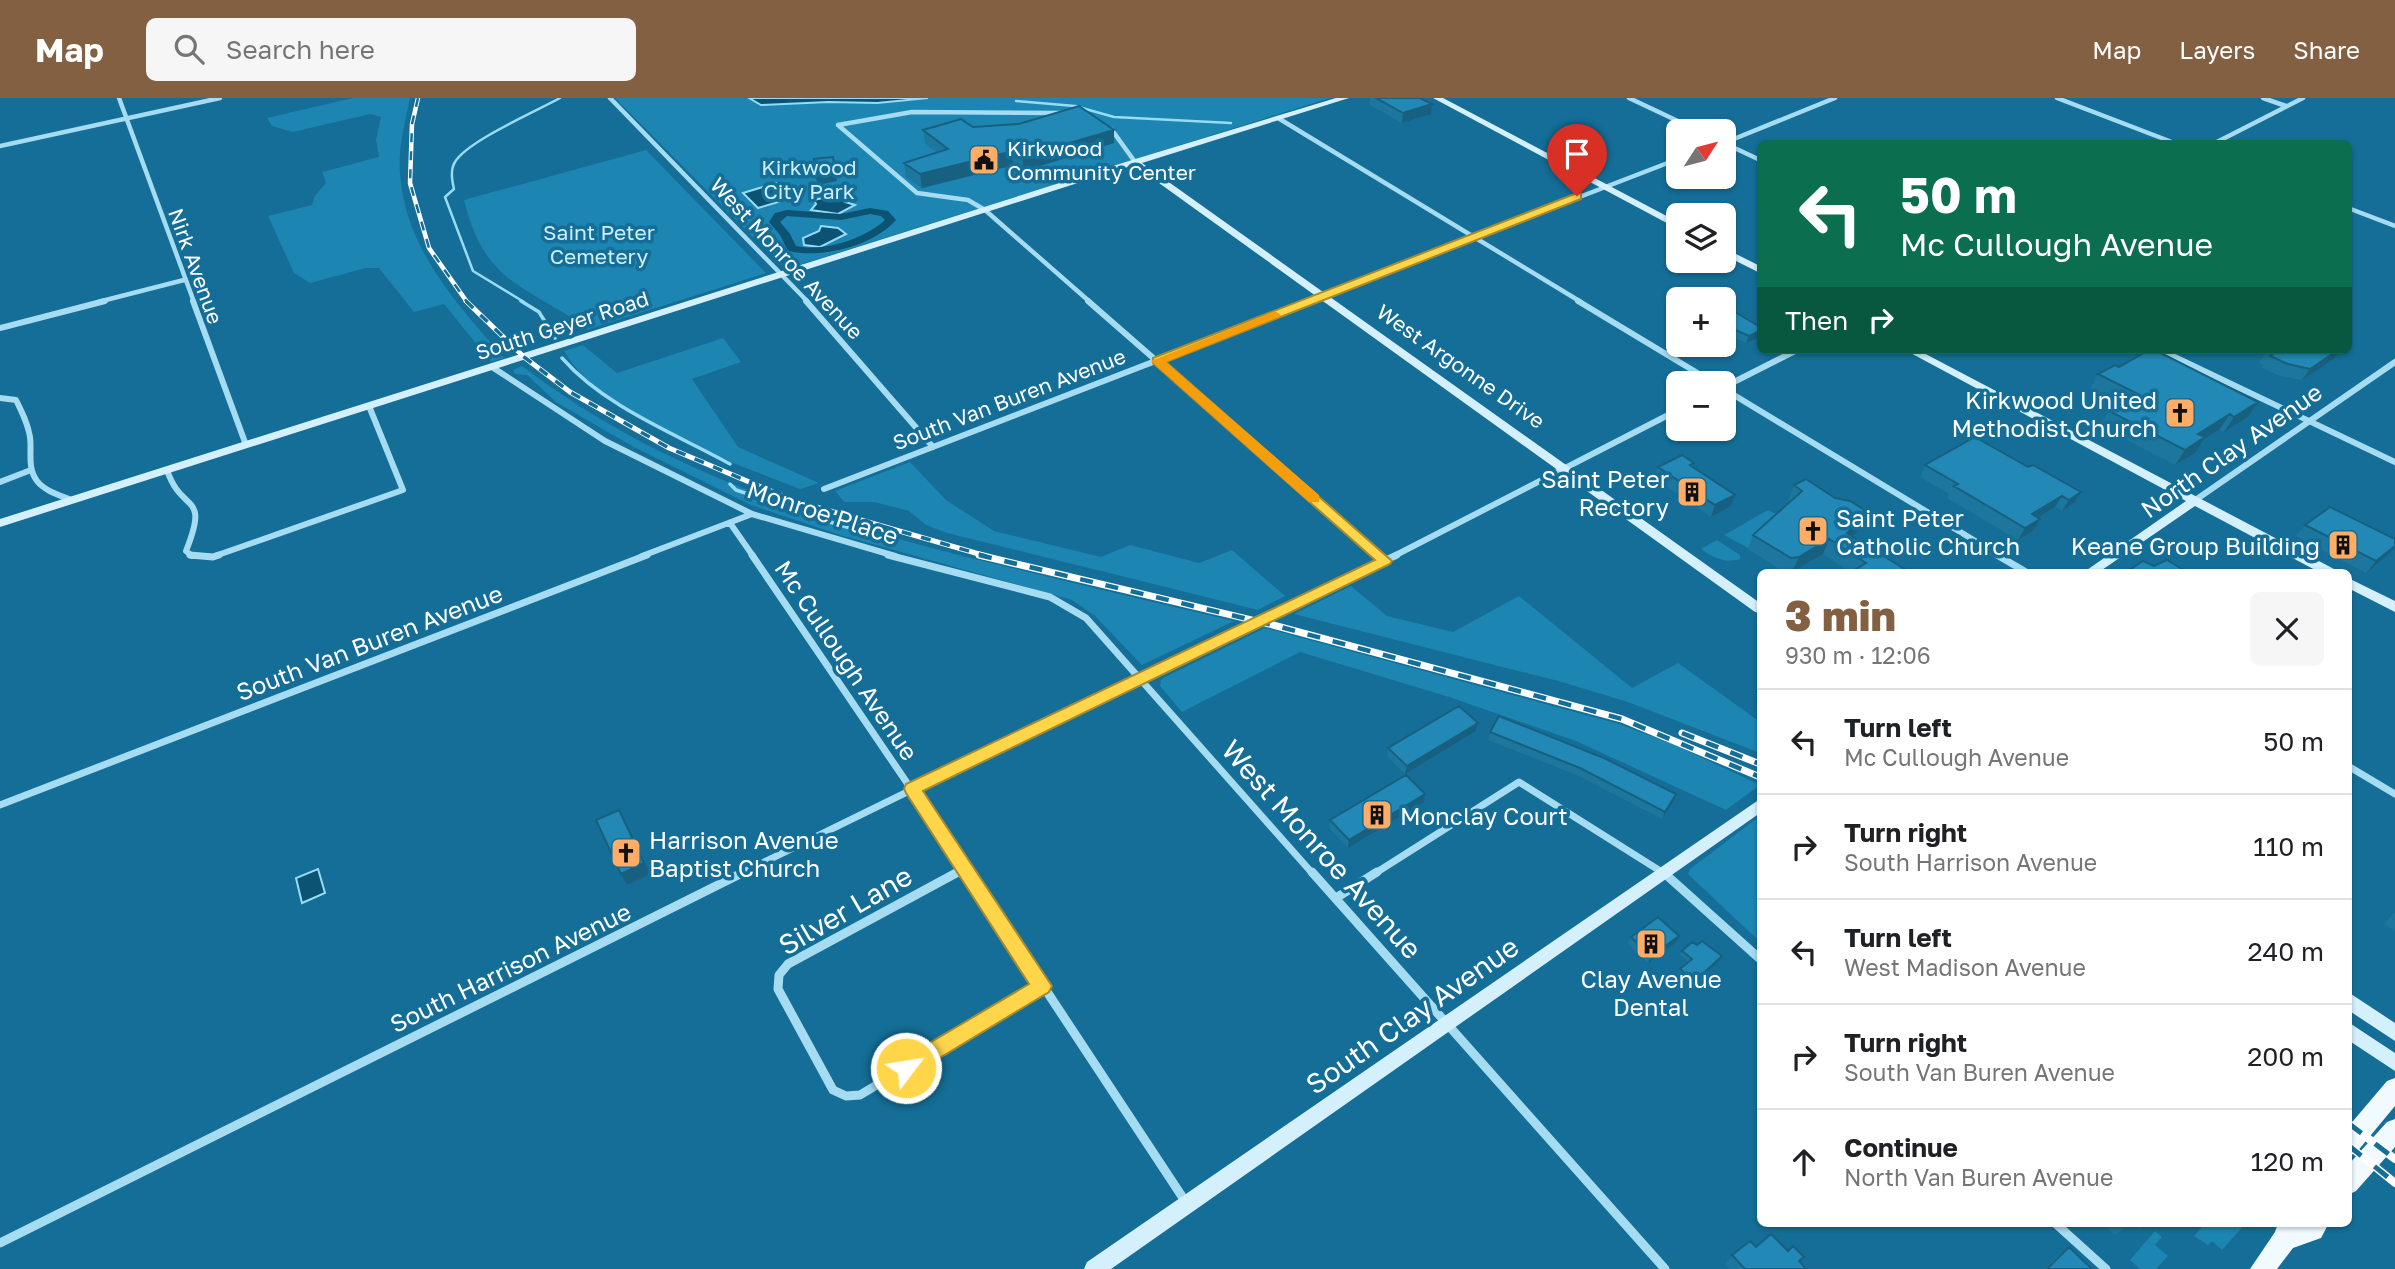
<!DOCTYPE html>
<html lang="en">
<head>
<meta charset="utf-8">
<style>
  body { margin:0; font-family:"Golos Text",sans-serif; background:#f6f6f6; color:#202124; height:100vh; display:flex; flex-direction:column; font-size:26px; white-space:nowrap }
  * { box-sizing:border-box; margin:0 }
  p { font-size:23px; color:#757577 }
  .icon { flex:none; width:38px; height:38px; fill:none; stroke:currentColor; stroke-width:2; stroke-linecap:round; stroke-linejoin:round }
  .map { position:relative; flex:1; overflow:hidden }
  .panel { position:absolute; left:1757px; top:471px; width:595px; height:658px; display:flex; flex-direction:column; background:#fff; border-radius:10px; box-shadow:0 2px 5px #0004 }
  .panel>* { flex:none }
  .top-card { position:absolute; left:1757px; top:42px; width:595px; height:214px; border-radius:10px; box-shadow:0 2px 5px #0004; background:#0b6e4f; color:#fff; overflow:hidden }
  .needle { width:46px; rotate:54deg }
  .tools { position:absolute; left:1666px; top:21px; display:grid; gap:14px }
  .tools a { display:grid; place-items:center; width:70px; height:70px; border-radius:10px; background:#fff; box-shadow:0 2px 5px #0004; font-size:35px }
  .pin { position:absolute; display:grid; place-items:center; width:60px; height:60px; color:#fff; margin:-72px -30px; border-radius:50% 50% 50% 0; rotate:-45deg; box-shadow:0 0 7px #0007 }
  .pin .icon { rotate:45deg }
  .me { position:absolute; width:77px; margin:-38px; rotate:59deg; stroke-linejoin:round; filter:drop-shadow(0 0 5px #0008) }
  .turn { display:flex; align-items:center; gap:24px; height:147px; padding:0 28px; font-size:32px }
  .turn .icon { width:91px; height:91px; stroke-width:2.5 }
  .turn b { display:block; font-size:49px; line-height:60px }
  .then { display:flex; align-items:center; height:66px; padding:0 28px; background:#0003; gap:14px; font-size:26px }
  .round { display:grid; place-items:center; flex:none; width:74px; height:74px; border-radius:10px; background:#f6f6f6 }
  .summary { display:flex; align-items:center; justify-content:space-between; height:119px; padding:0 28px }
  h1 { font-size:42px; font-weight:800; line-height:52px; color:#846042 }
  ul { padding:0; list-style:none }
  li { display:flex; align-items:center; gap:21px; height:105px; padding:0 28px; border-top:2px solid #e0e0e0 }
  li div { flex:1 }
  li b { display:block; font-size:26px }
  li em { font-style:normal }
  header { display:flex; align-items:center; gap:42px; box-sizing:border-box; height:98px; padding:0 35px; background:#846042; color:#fff }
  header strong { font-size:33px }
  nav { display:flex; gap:38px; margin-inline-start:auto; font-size:24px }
  .search { width:490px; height:63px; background:#f6f6f6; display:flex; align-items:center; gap:18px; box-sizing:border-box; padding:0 24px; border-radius:10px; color:#757577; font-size:26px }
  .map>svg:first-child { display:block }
  .green { fill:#1c85b1 }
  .water { fill:#0c5273; stroke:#97dbf5; stroke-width:2 }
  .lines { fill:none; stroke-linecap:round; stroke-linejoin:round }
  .stream-far1 { stroke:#97dbf5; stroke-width:2.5 }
  .stream { stroke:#97dbf5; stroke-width:3.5 }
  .canal { fill:#0c5273; fill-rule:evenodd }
  .street-far3 { stroke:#a5dcf2; stroke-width:4.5 }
  .street-far2 { stroke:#a5dcf2; stroke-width:6 }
  .street-far1 { stroke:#a5dcf2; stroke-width:7 }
  .street { stroke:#a5dcf2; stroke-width:9 }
  .secondary { fill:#d4f0fc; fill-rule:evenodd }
  .primary { fill:#f0faff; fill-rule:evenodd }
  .rail-far3-casing { stroke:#fff; stroke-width:4.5 }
  .rail-far2-casing { stroke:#fff; stroke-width:5 }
  .rail-far1-casing { stroke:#fff; stroke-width:7 }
  .rail-casing { stroke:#fff; stroke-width:8 }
  .rail-far3 { stroke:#146e97; stroke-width:2.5; stroke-dasharray:9; stroke-linecap:butt }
  .rail-far2 { stroke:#146e97; stroke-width:3.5; stroke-dasharray:10; stroke-linecap:butt }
  .rail-far1 { stroke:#146e97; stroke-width:4.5; stroke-dasharray:13; stroke-linecap:butt }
  .rail { stroke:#146e97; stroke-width:5; stroke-dasharray:17; stroke-linecap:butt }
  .street-bridge { stroke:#a5dcf2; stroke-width:7 }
  .wall { fill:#1d769d }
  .shaded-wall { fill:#18607f }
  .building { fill:#2289b6; stroke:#18607f; stroke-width:2 }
  .route { fill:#ffd54a; stroke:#a68a30; stroke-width:2 }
  .slow { fill:#f59e0b }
  .labels { text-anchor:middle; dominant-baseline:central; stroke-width:7; stroke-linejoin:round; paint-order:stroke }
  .far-poi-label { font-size:21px; fill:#fff; stroke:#146e97; text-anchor:start }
  .far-park-label { font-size:21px; fill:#cdeffd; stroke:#146e97 }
  .far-street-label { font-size:21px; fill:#fff; stroke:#146e97 }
  .poi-label { font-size:24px; fill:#fff; stroke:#146e97; text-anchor:end }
  .street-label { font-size:24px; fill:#fff; stroke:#146e97 }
  .near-street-label { font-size:28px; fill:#fff; stroke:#146e97 }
</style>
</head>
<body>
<header>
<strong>Map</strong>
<div class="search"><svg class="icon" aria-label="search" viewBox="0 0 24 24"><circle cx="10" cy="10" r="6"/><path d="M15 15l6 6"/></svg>Search here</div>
<nav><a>Map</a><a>Layers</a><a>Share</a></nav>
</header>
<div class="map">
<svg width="2395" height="1171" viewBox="0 0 2395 1171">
  <rect width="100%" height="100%" fill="#146e97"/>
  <path class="green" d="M353,0H410C405,24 398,51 400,75C405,151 457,206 504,260L491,264L444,206L414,214L379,170H366L310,185L294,175L268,118L312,107L315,98L326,85L322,74L379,59L376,42L381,19L370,16L293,34L272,28L267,20Z
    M615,0H1330L789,170L782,168Z
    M646,52L766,175L586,232L577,223C516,185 483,179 464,102Z
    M723,240L741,264L692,281L738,349L819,385L800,391C729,363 604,320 564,253L583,247L617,275Z
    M522,268C663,375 818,422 987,464C1069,484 1151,504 1234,523L1142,567L1095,518L1072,502L837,436L751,407L632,348L556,304L527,277L515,276L513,272Z
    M910,364L946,402L994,433L1101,459L1130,447L1199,465L1232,452L1285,498L1258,512L947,435L926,427L909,413L874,404H844L835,393Z
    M1768,412L1782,419L1750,446V451L1724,437Z
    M1717,442L1740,457V461C1726,466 1712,459 1701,451Z
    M1351,488L1387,518L1453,534L1519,498L1632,590L1678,565L1760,624V655L1628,604L1558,583L1294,516Z
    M1265,530L1619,626L1675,647L1760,687L1726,712L1576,643L1449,599L1300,554L1182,614L1160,588L1161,582L1165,579Z
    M1760,718V844L1688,776L1690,771Z
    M2205,1125H2246L2222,1152L2212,1143L2208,1147L2194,1138Z
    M2155,1133L2162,1139L2155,1147L2168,1158L2156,1171H2140L2130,1162Z"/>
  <path class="water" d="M749,0H928L877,5L829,4L761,7Z
    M776,85L792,100L758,110L743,95Z
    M831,98L847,101L845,104L855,107L838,116L811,112L816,106L814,102Z
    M821,128L838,130L846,136L820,149L804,147L803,140L819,133Z
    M318,771L325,795L302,805L296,780Z"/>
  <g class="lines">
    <path class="stream-far1" d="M1016,3L1075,8L1114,19L1231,25
      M524,204L473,173L445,99L454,91C452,82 450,72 455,64C467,43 537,13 560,0"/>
    <path class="stream" d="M521,203L539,214L555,240
      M562,260C605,309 674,335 730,366
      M730,386L736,392L764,401
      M806,417L881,439"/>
    <path class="canal" d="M870,110L888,113L896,122C873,148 822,161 788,153L780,137L769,124L775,115L787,112L841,116ZM870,116L881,118L885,122C864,141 824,154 796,148L790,136L780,124L787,118L841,122Z"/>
    <path class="street-far3" d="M119,0L194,204
      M610,0L808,204
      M1629,0L1699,33
      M2057,0L2177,46
      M2263,0L2286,8
      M1091,20L1112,32L1135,64
      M1278,20L1581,204
      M838,27L917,95L968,102L985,112L1090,204
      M838,27L912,14L1065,15
      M1724,45L1835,0
      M1724,45L1760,62
      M2213,46L2303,0
      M0,48L220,0
      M2348,110L2395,128
      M98,204L184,182
      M1307,204L1678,61"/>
    <path class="street-far2" d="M193,203L246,347
      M806,203L933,349
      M1088,203L1380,458
      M1578,203L1714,285
      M0,230L105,203
      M2160,252L2395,364
      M492,269L605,343L752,416L895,458
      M1724,289L1797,252
      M1724,291L2000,458
      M0,300L16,302C22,314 28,326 30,339C32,353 27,370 37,383C45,393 59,397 71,402
      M167,372C182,417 210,393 186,453L192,458H202
      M0,384L31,372
      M824,391L1311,203
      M2194,403L2395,264
      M730,425L753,458
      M215,458L403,392L369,308
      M642,458L752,416
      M1394,458L1678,312"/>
    <path class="street-far1" d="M190,457L213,459L219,457
      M752,457L969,776
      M888,457L1050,499L1086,520L1313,776
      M1378,457L1385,463
      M1997,457L2026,474
      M1297,503L1397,457
      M2348,668L2395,696
      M0,707L647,457
      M740,776L1211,545
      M954,776L963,771
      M1374,776L1519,684L1665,776"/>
    <path class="street" d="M958,774L788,866L779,877L778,891L833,992L846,998L860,997L1042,888
      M968,774L1187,1106
      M1312,774L1665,1171
      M1663,774L1760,861
      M1336,800L1377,774
      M2055,1125L2106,1171
      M0,1145L744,774"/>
    <path class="secondary" d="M1336,0H1349L1142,65L1760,505V515L1755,514L1134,67L0,429V421L1132,62Z
      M1433,0H1443L1678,124V131Z
      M1724,150L1760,168V175L1724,157Z
      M1905,252H1918L2334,471L2335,474H2319L2195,408L2099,474H2084L2186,403Z
      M2348,480L2395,503V514L2348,490Z
      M1760,701V715L1111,1171H1084L1087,1164Z
      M2348,894L2395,925V943L2348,912Z
      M2348,924L2395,955V973L2348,942Z"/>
    <path class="primary" d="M2395,980V1008L2356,1055L2348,1058V1029L2387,983Z
      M2395,1021V1049L2356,1093L2348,1097V1067L2387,1024Z
      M2278,1125H2329L2321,1140L2293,1150L2277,1171H2250L2275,1134Z"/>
    <g class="rail-far3-casing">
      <path id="rail-far3" d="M418,0L412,26L410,85L429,150L467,204"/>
    </g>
    <g class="rail-far2-casing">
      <path id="rail-far2" d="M466,203L524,259L570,294L669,350L792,402L986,458"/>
    </g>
    <g class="rail-far1-casing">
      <path id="rail-far1" d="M979,457L1273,527L1622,621L1760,679
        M1682,635L1760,666"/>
    </g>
    <g class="rail-casing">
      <path id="rail" d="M2348,1025L2395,1061
        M2348,1047L2395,1085"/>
    </g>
    <use href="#rail-far3" class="rail-far3"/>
    <use href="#rail-far2" class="rail-far2"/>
    <use href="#rail-far1" class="rail-far1"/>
    <use href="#rail" class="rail"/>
    <path class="street-bridge" d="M1211,545L1297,503"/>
  </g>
  <path class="wall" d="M1370,0H1420L1431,16L1402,25L1370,7Z
    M973,29L1114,32V45L1024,73L1013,68L1002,70L922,90L906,79L904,65L937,55L925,45L923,32Z
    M1724,219L1760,229V239L1746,245L1724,235Z
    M2266,254L2334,261L2302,282L2280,278L2262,270L2264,267L2259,265Z
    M2098,276L2248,319L2224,334L2219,332L2204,341L2195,355L2175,367L2100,328L2109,313L2120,306L2090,291Z
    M1975,339L2074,405L2062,413L2055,409L2038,420L2033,433L2018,442L1947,400L1949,396L1920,379L1925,367Z
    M1694,365L1693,368L1735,397L1731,408L1711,419L1654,380L1658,369Z
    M1794,387L1835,400L1865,416L1858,431L1852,438L1909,474H1851L1823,456L1792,474H1784L1748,451L1753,437L1791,404L1788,402Z
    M2305,427L2390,455L2366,475L2296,438Z
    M1478,625L1476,633L1405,676L1387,658L1388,650Z
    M1490,634L1673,704L1662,721L1577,677L1488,642Z
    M1425,696L1424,704L1348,750L1329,730L1330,722Z
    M2395,814V833L2384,826Z
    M1631,839L1675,845L1648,865L1628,846Z
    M1682,853L1720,862L1693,887L1678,875L1680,871L1689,864L1680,857Z
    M2101,1125H2147L2139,1131L2130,1126L2115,1137Z
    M1756,1149L1788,1153L1804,1159L1799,1164L1806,1171H1730L1725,1166L1732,1157Z
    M2069,1149L2092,1171H2044L2057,1158Z"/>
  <path class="shaded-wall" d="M1432,6L1431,16L1402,25L1403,15Z
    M1114,32V45L1024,73L1022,59Z
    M1012,54L1013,68L1002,70L922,90L920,76L1001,56Z
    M833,59L837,83L818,87L815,76Z
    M1760,233V239L1746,245L1749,238Z
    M2338,252H2340L2334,261L2302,282L2310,271Z
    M2258,304L2248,319L2224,334L2234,319Z
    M2230,316L2219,332L2204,341L2195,355L2175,367L2185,352L2198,336Z
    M2081,394L2074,405L2062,413L2069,402Z
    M1735,397L1731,408L1711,419L1715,407Z
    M2062,398L2055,409L2025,428L2032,416Z
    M1865,416L1856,435L1840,449L1847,435Z
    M2040,421L2033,433L2018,442L2025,430Z
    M1829,441L1823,456L1792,474L1799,459Z
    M2395,448V450L2390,455L2366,475L2376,463Z
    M1478,625L1476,633L1405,676L1407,668Z
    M1425,696L1424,704L1348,750L1349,742Z
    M1676,696L1673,704L1662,721L1665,714Z
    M625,723L650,776L627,787L621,776Z
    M1679,838L1675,845L1648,865L1651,858Z
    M1722,858L1720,862L1693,887L1695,883Z"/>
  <path class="building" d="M1376,0H1420L1432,6L1403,15Z
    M1079,8L1114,32L1022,59L1012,54L1001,56L920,76L904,65L948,51L923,32L961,21L973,29L1019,26Z
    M833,59L835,73L815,76L814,61Z
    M1735,214L1760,229V233L1749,238L1724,227V219Z
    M2149,252H2155L2258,304L2234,319L2230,316L2198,336L2205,339L2185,352L2109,313L2138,296L2098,276L2115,267L2119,269Z
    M2269,252H2338L2310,271L2288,266L2270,258L2273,256L2266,254Z
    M1975,339L2028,369L2033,367L2081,394L2069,402L2062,398L2032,416L2040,421L2025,430L1954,388L1958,386L1925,367Z
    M1682,357L1694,365L1690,367L1735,397L1715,407L1658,369Z
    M1806,381L1835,400L1850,403L1863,411L1865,416L1862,421L1847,435L1909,474H1851L1866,465L1829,441L1799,459L1791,460L1753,437L1802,393L1794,387Z
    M2330,409L2395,441V448L2376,463L2305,427Z
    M2167,462L2182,471L2179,473L2181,474H2136L2131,471L2143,463L2154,468Z
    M1459,608L1478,625L1407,668L1388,650Z
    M1499,618L1606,661L1676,696L1665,714L1580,670L1490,634Z
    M1406,677L1425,696L1349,742L1330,722Z
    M619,712L644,765L621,776L596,722Z
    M1658,819L1679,838L1651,858L1631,839Z
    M1702,843L1722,858L1695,883L1680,871L1692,861L1682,853L1692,844L1697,847Z
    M1771,1136L1788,1153L1793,1148L1804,1159L1799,1163L1806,1171H1745L1732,1157L1750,1143L1756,1149Z
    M2069,1149L2092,1171H2047Z"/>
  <path class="route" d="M1577,95L1581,96V101L1166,264L1392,463L1390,466L923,693L1052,888L1049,894L913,976L906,979L899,976L896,970L899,963L1029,886L906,695L904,691L906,686L1375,462L1153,265V260Z"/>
  <path class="slow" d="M1275,213L1281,217L1279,219L1166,264L1319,397V404H1309L1151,263Z"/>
  <defs>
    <g id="civic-square" transform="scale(1.575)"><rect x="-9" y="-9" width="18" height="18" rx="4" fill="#ffac66" stroke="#146e97"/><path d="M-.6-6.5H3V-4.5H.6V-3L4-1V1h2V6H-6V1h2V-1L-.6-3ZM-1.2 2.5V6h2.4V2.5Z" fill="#111"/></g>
    <g id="church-square" transform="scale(1.575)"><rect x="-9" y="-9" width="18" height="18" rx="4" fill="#ffac66" stroke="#146e97"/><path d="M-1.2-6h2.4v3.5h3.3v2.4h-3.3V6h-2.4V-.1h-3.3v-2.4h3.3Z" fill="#111"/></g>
    <g id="building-square" transform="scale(1.575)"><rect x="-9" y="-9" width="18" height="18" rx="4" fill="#ffac66" stroke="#146e97"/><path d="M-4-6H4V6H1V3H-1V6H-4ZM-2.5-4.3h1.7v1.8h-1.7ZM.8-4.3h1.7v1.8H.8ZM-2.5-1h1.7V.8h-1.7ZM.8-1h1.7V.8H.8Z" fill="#111"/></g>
  </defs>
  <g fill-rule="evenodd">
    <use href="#civic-square" x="984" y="62"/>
    <use href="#church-square" x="2180" y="315"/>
    <use href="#building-square" x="1692" y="394"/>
    <use href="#church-square" x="1813" y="433"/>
    <use href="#building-square" x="2343" y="447"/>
    <use href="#building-square" x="1377" y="717"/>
    <use href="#church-square" x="626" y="755"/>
    <use href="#building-square" x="1651" y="846"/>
  </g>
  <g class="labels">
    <g class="far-poi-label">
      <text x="1007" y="50">Kirkwood<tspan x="1007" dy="24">Community Center</tspan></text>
    </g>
    <g class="far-park-label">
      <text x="809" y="69">Kirkwood<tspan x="809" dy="24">City Park</tspan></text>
      <text x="599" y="134">Saint Peter<tspan x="599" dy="24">Cemetery</tspan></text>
    </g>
    <g class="far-street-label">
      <text transform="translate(787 160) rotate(47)">West Monroe Avenue</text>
      <text transform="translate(196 168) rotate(70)">Nirk Avenue</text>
      <text transform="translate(562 227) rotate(-18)">South Geyer Road</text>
      <text transform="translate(1461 268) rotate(35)">West Argonne Drive</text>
      <text transform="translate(1009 301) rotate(-21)">South Van Buren Avenue</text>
    </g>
    <g class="poi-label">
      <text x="2157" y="301">Kirkwood United<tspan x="2157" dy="28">Methodist Church</tspan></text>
      <text x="1669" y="380">Saint Peter<tspan x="1669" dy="28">Rectory</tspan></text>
      <text x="1836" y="419" text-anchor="start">Saint Peter<tspan x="1836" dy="28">Catholic Church</tspan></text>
      <text x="2320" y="447">Keane Group Building</text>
      <text x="1400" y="717" text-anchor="start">Monclay Court</text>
      <text x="649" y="741" text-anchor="start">Harrison Avenue<tspan x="649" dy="28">Baptist Church</tspan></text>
      <text x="1651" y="880" text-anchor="middle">Clay Avenue<tspan x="1651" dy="28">Dental</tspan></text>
    </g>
    <g class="street-label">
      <text transform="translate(2231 352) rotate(-35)">North Clay Avenue</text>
      <text transform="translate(823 414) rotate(18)">Monroe Place</text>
      <text transform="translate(369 544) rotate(-21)">South Van Buren Avenue</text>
      <text transform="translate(847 562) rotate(56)">Mc Cullough Avenue</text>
      <text transform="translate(510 869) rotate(-26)">South Harrison Avenue</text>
    </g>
    <g class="near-street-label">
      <text transform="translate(1322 751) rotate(48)">West Monroe Avenue</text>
      <text transform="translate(845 812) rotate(-30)">Silver Lane</text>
      <text transform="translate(1412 917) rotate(-35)">South Clay Avenue</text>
    </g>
  </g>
</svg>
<div class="tools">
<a><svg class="needle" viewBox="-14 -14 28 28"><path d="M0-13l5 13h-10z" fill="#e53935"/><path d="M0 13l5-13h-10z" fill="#757577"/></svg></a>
<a><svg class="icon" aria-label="layers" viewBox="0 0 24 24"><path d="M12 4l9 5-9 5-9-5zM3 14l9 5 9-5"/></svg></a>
<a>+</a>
<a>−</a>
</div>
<div class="pin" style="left:1577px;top:98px;background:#d93025"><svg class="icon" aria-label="arrive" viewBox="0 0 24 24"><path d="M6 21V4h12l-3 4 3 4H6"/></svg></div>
<svg class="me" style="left:906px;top:970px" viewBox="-20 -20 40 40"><circle r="17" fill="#ffd54a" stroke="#fff" stroke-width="3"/><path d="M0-11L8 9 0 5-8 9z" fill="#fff"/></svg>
<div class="top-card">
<div class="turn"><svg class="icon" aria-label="left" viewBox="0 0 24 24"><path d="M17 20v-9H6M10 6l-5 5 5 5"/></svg><div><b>50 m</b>Mc Cullough Avenue</div></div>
<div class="then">Then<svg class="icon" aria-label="right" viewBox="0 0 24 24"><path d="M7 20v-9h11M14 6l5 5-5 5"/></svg></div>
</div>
<section class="panel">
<div class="summary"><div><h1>3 min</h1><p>930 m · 12:06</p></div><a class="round"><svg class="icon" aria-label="close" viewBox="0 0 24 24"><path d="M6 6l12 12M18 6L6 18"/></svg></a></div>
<ul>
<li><svg class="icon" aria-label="left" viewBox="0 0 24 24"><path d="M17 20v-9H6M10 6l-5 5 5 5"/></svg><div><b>Turn left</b><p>Mc Cullough Avenue</p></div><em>50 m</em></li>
<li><svg class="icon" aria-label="right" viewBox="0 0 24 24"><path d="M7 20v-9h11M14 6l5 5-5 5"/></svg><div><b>Turn right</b><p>South Harrison Avenue</p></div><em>110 m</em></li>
<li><svg class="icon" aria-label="left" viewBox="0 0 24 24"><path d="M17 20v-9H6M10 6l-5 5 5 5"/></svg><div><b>Turn left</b><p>West Madison Avenue</p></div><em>240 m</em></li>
<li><svg class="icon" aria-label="right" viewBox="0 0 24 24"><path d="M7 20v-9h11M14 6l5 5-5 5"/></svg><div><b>Turn right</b><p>South Van Buren Avenue</p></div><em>200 m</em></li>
<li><svg class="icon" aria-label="ahead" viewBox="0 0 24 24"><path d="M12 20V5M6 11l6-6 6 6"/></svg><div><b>Continue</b><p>North Van Buren Avenue</p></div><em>120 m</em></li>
</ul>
</section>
</div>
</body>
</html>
